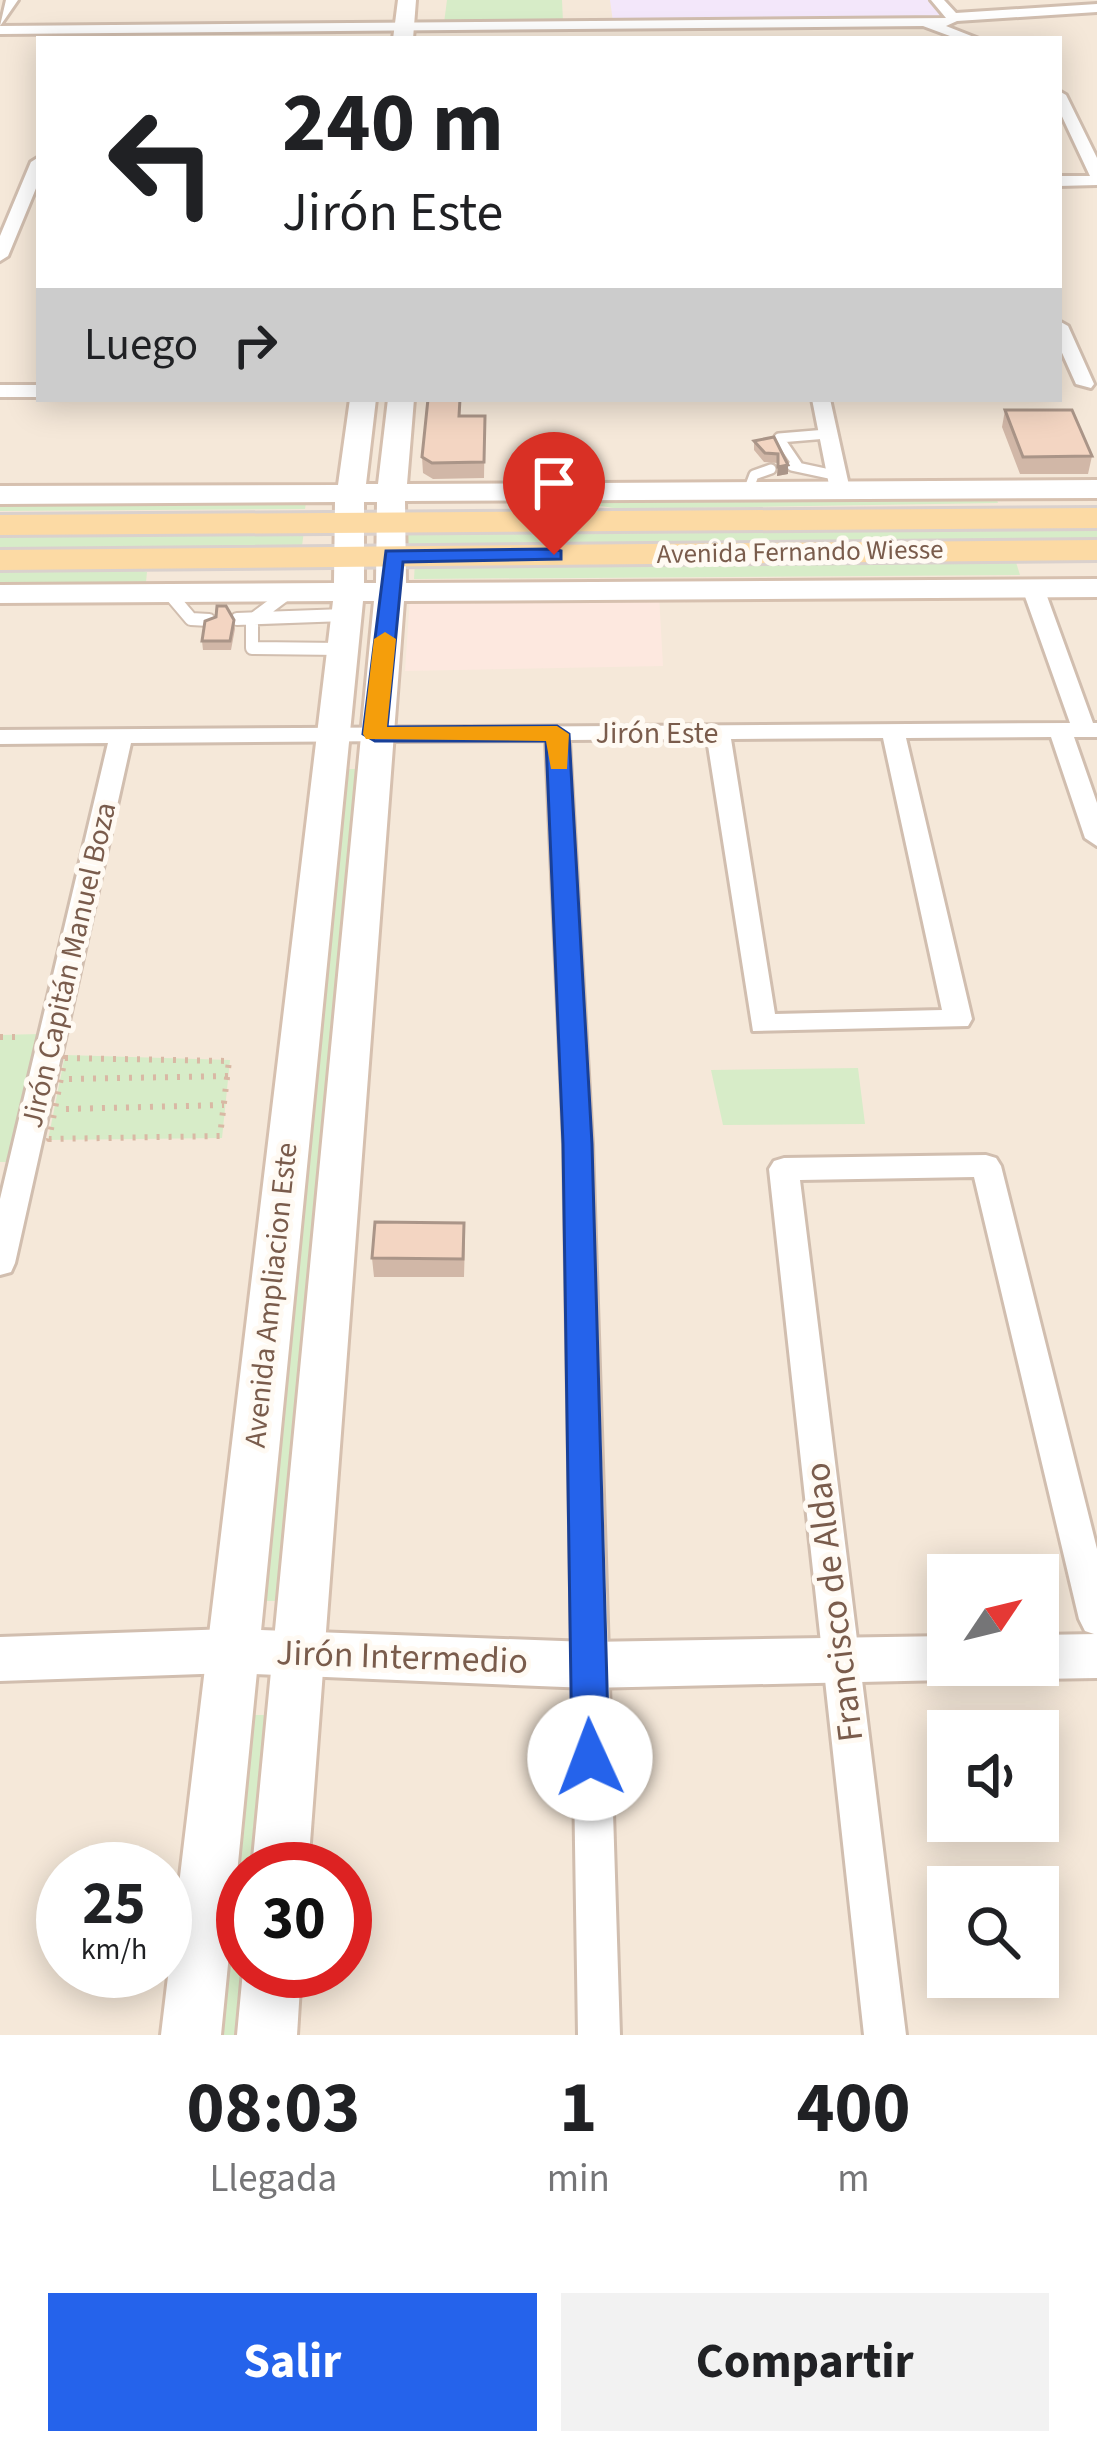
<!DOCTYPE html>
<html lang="es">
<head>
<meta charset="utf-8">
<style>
  body { margin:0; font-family:"Source Sans 3",sans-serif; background:#f2f2f2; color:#202124; height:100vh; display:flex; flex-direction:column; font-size:45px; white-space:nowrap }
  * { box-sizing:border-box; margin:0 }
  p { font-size:39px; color:#757577 }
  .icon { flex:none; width:66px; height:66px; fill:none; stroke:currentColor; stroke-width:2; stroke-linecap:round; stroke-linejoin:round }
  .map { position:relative; height:2035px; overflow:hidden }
  .panel { display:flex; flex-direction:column; background:#fff; flex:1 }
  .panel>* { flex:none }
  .top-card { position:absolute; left:36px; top:36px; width:1026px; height:366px; border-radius:0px; box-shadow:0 6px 30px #0003; background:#fff; color:#202124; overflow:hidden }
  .needle { width:78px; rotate:55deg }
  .tools { position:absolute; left:927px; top:1554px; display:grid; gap:24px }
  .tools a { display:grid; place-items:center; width:132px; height:132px; border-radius:0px; background:#fff; box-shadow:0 6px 30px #0003; font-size:60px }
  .speed { position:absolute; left:36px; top:1842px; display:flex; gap:24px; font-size:60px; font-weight:700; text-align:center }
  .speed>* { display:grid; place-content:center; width:156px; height:156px; border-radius:50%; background:#fff; box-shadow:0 6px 30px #0003; line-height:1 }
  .speed small { font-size:30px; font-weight:400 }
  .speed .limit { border:18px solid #d22; background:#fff; color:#111 }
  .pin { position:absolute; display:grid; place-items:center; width:102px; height:102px; color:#fff; margin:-123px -51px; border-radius:50% 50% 50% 0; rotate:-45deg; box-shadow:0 0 12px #0007 }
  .pin .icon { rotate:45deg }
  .me { position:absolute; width:132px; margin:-66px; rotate:358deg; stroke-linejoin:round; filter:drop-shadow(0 0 9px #0008) }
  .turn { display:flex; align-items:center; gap:42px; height:252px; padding:0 48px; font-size:54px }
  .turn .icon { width:156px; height:156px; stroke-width:2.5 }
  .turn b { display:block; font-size:84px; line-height:102px }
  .then { display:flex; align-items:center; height:114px; padding:0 48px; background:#0003; gap:24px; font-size:45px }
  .eta { display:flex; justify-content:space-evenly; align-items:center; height:204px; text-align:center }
  .eta b { font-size:72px; font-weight:700; line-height:84px }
  .action { display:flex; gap:24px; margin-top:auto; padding:24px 48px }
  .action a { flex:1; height:138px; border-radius:0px; background:#2563eb; color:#fff; font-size:48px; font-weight:700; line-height:138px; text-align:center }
  .action a+a { background:#f2f2f2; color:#202124 }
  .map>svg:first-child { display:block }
  .residential { fill:#f5e8d9; fill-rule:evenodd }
  .commercial { fill:#fde8df }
  .education { fill:#f3e7fa }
  .green { fill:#d7ecc8 }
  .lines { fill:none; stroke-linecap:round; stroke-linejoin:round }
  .service-far1-casing { stroke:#d1beaf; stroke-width:14 }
  .service-casing { stroke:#d1beaf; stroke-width:16 }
  .minor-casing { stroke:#d1beaf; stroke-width:6 }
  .tertiary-casing { stroke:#d1beaf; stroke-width:6 }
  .secondary-casing { stroke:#d6c0af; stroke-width:6 }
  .primary-casing { stroke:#dad1cd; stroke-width:6 }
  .path { stroke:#d9b8a4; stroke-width:6; stroke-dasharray:3 9; stroke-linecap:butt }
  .service-far1 { stroke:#fff; stroke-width:9 }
  .service { stroke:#fff; stroke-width:12 }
  .minor { fill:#fff; fill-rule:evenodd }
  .tertiary { fill:#fff; fill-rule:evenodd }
  .secondary { fill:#fff; fill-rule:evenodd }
  .primary { fill:#fcdaa4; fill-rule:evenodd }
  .wall { fill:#d1b7a7 }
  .shaded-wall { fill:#aa9588 }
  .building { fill:#f3d5c2; stroke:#aa9588; stroke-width:3 }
  .route { fill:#2563eb; stroke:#184099; stroke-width:3 }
  .slow { fill:#f59e0b }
  .labels { text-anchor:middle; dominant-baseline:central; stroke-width:10; stroke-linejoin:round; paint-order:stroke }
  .far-street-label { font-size:27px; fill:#7a5c4c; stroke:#fffaf3 }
  .street-label { font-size:30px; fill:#7a5c4c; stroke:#fffaf3 }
  .near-street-label { font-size:36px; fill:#7a5c4c; stroke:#fffaf3 }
</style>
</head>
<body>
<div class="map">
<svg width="1097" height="2035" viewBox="0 0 1097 2035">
  <rect width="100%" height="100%" fill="#fdf6eb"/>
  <path class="residential" d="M0,0H1097V2035H0ZM39,39H1059V399H39ZM948,1575H1038V1665H948ZM948,1731H1038V1821H948ZM63,1869H165V1971H63ZM243,1869H345V1971H243ZM948,1887H1038V1977H948Z"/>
  <path class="commercial" d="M659,595L663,666L405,671L410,597Z"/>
  <path class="education" d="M610,0H929L946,19L613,22Z"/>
  <path class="green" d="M447,0H562L563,22L444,23Z
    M994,491L998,503L620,509L582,503V496Z
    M307,496L305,509L0,511V499Z
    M1097,522V544L398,547L395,524Z
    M305,523L302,546L0,549V526Z
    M1014,556L1020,575L414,579L415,561Z
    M122,565L147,572L146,582L0,583V566Z
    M339,769H361L285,1601H253Z
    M40,1034L10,1162H0V1035Z
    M65,1055L230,1060L222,1138L48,1140Z
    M858,1068L865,1124L723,1125L711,1070Z
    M241,1715H276L263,1869H243L248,2035H209Z"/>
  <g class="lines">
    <g class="service-far1-casing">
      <path id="service-far1" d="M792,466L834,475
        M798,466L779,438L827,434
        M748,491L754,475L771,469"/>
    </g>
    <g class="service-casing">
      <path id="service" d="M169,593L191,619L209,620
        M288,593L252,620V648L342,649
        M237,619L345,615"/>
    </g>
    <g class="minor-casing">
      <path id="minor" d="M6,0H18L0,26Z
        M931,0H944L956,13L1097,4V12L957,21L946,26L979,39H958L923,26L0,34V26L946,18Z
        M1059,91L1066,95L1097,158V185L1059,186V176H1090L1059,110Z
        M39,157V181L8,256L0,261V236L31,162Z
        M1059,321L1068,326L1094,384L1091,388L1076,384L1059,346Z
        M0,385H39V397H0Z
        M812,399H830L850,490L847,494L830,490Z
        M1033,582L1044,588L1093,723H1097V737H1074L1097,803V846L1085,838L1051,737L906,738L972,1019L968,1026L753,1031L707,739L569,740L592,1144L620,2035H578L564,1144L546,740L131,743L15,1263L11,1272L0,1275V1199L108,743L0,744V730L1070,723L1022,588ZM883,738L942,1010L775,1014L731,739Z
        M986,1155L996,1158L1001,1166L1097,1549V1635L1085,1631L1079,1619L974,1177L800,1180L906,2035H864L769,1169L774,1161L784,1158Z"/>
    </g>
    <g class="tertiary-casing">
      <path id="tertiary" d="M230,1629L588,1642L948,1636V1665H969L965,1674L948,1680L588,1688L230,1673L0,1681V1637Z
        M1097,1634V1678L1038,1679L1021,1673L1018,1665H1038V1635Z"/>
    </g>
    <g class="secondary-casing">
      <path id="secondary" d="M398,0H416L413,39H393Z
        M350,399H376L366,484H378L388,399H414L407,484L1097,480V498L405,501L406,583L1097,579V597L404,601L308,1869H252L374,601H363L221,2035H161L333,601L0,603V585L334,583L335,502L0,504V486L338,485ZM364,502H377L376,583H364Z
        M243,1971H301L297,2035H237Z"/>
    </g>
    <g class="primary-casing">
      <path id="primary" d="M1097,508V528L0,535V515Z
        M1097,540V560L0,570V550Z"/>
    </g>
    <path class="path" d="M0,1037H20
      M65,1058L229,1061L220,1136L49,1139Z
      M69,1079L228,1076
      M66,1109L224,1105"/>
    <use href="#service-far1" class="service-far1"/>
    <use href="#service" class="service"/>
    <use href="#minor" class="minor"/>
    <use href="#tertiary" class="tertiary"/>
    <use href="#secondary" class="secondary"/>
    <use href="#primary" class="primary"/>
  </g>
  <path class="wall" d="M428,399H461L460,416H485L484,478L433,479L423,473L422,457Z
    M1005,410L1092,456L1088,474H1020L1002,427Z
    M774,437L788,474L777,476L778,463L764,462L754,450V441Z
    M234,620L235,629L231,650H203L202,641Z
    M465,1241L464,1277H374L372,1258Z"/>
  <path class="shaded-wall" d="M788,465V474L777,476L778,467Z"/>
  <path class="building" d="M428,399H460L459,416H485L484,462L432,463L422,457Z
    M1005,410H1072L1092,456L1023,457Z
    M774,437L788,465L778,467V454L765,453L754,441Z
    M217,606H226L234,620L230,641H202L205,621L216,617Z
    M375,1222L464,1223L463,1259L372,1258Z"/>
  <path class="route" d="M554,549L561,551V559L403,562L387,727L557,726L569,734L592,1144L609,1758L604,1771L590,1776L577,1771L572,1758L563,1144L546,741H375L363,734L386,551Z"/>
  <path class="slow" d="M385,632L396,639L387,727L557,726L569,734L567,769H551L546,741L366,739L363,734L374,639Z"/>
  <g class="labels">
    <g class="far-street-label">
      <text transform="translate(800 552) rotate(-1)">Avenida Fernando Wiesse</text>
    </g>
    <g class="street-label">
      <text x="657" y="733">Jirón Este</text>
      <text transform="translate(69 965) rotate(-77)">Jirón Capitán Manuel Boza</text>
      <text transform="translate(271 1295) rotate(-84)">Avenida Ampliacion Este</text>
    </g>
    <g class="near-street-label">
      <text transform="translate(834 1602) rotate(-97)">Francisco de Aldao</text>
      <text transform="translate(402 1657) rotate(2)">Jirón Intermedio</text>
    </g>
  </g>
</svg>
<div class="tools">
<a><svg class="needle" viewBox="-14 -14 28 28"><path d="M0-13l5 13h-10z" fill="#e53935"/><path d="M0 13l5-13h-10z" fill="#757577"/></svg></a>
<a><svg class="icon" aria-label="sound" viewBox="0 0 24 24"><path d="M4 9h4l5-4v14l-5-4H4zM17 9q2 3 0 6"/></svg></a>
<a><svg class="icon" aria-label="search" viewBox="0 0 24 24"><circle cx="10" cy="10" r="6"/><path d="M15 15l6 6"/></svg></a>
</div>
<div class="speed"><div>25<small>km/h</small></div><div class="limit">30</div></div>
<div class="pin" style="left:554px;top:555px;background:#d93025"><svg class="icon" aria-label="arrive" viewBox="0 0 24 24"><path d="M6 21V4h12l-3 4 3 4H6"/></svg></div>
<svg class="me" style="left:590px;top:1758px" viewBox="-20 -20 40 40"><circle r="19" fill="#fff"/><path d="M0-13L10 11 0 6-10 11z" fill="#2563eb"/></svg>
<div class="top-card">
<div class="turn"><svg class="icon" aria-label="left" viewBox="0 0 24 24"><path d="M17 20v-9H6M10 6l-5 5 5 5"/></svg><div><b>240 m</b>Jirón Este</div></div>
<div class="then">Luego<svg class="icon" aria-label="right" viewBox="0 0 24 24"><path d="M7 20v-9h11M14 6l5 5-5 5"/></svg></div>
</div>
</div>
<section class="panel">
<div class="eta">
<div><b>08:03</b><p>Llegada</p></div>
<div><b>1</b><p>min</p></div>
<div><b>400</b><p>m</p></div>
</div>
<div class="action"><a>Salir</a><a>Compartir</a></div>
</section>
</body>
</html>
